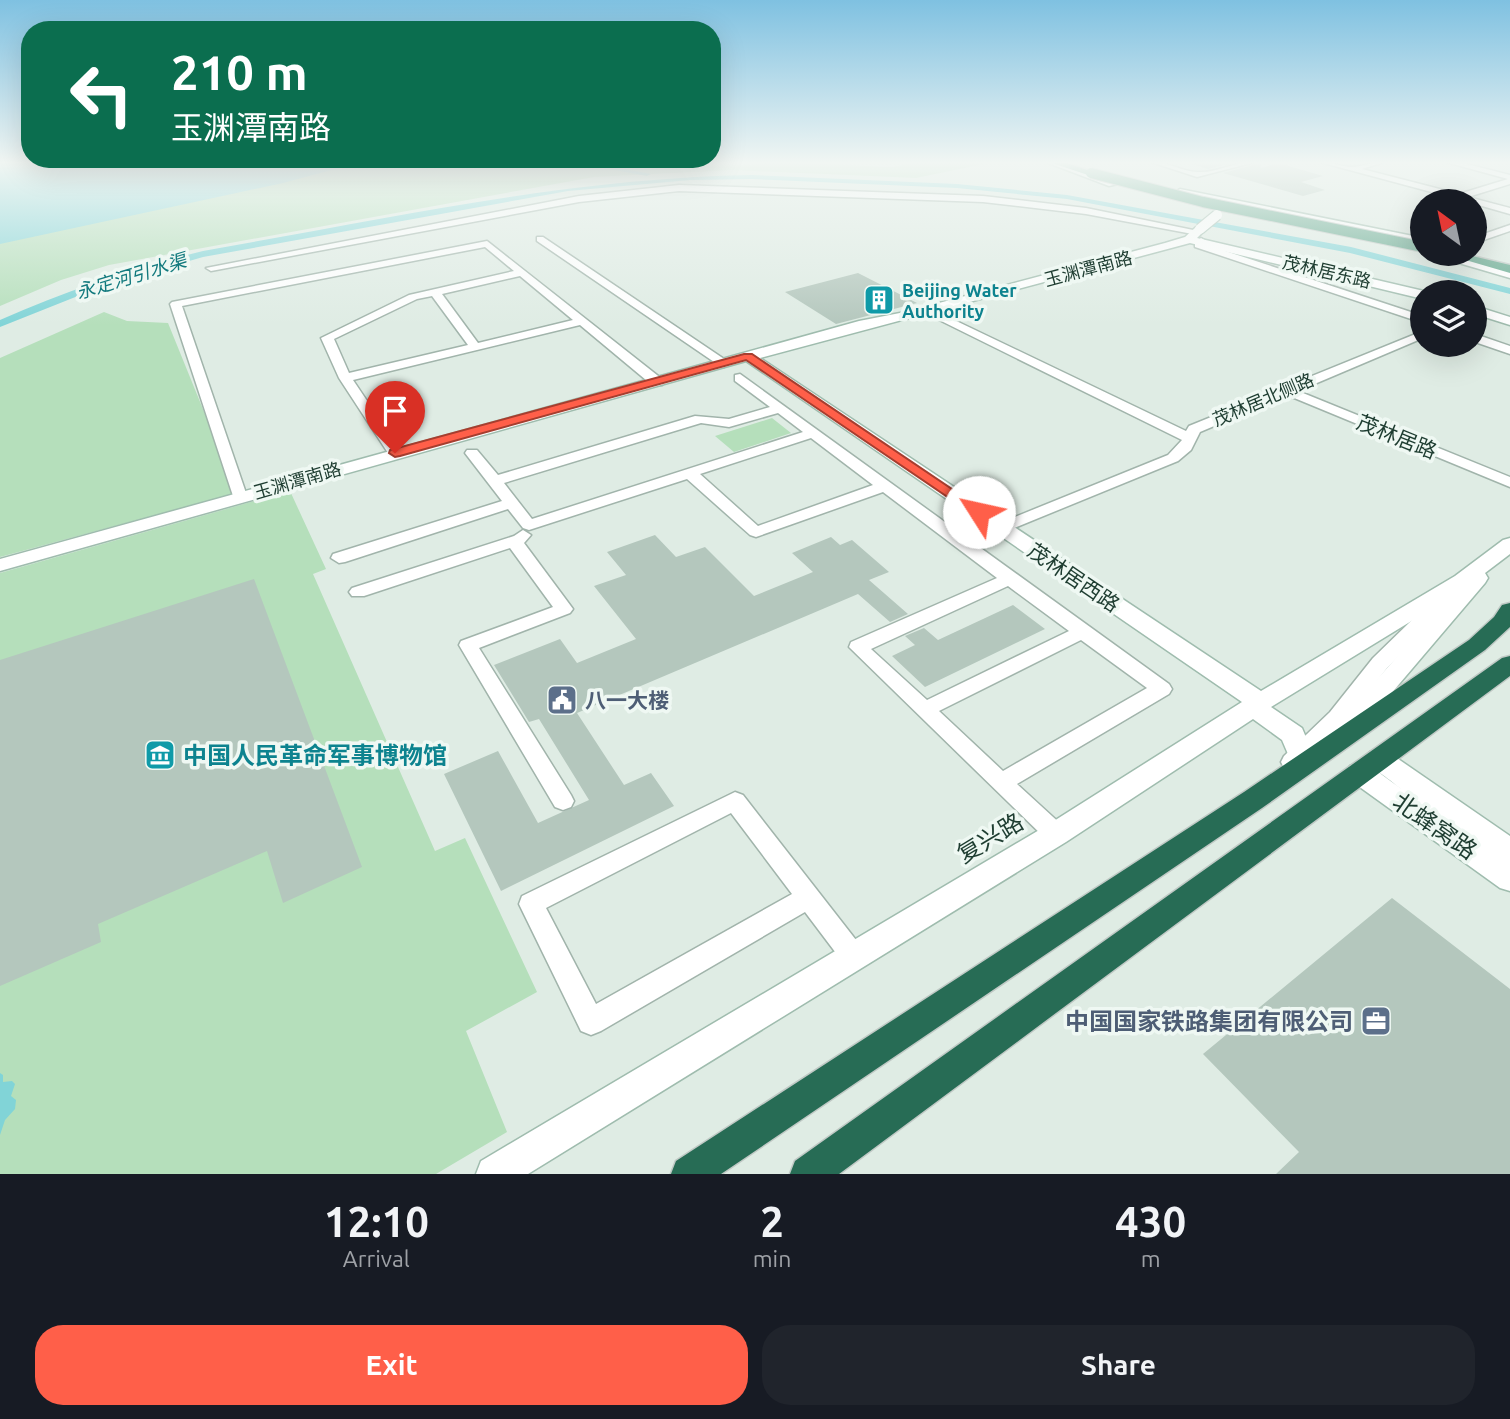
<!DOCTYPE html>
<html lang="en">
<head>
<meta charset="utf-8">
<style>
  body { margin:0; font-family:Ubuntu,"Noto Sans SC",sans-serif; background:#20242c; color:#f1f3f6; height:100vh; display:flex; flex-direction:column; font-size:26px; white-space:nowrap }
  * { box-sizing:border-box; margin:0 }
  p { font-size:23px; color:#9ea1a6 }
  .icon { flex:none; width:38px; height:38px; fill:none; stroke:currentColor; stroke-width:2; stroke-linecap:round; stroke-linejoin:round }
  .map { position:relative; height:1174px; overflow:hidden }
  .panel { display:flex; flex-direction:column; background:#171b24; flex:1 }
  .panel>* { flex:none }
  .top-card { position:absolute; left:21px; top:21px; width:700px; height:147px; border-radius:28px; box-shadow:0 7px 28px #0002; background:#0b6e4f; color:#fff; overflow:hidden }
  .needle { width:46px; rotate:327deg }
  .fabs { position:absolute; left:1410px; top:189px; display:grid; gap:14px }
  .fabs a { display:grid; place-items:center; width:77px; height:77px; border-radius:50%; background:#171b24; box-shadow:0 7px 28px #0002; font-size:35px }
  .pin { position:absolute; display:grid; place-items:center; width:60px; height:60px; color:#fff; margin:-72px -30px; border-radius:50% 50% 50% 0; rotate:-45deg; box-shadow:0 0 7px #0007 }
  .pin .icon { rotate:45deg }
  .me { position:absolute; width:77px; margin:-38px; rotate:305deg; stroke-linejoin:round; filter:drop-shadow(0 0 5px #0008) }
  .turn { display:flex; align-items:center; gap:24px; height:147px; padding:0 35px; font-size:32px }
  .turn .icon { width:91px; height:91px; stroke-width:2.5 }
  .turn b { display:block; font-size:49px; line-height:60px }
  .eta { display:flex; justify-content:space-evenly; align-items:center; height:119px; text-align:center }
  .eta b { font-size:42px; font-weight:600; line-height:49px }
  .action { display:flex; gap:14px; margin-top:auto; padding:14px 35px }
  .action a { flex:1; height:80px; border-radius:28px; background:#ff5f49; color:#fff; font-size:28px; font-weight:600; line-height:80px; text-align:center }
  .action a+a { background:#20242c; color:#f1f3f6 }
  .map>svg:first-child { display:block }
  .green { fill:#b5dfbb }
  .water { fill:#81d4d7 }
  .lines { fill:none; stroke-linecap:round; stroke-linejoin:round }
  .canal { fill:#81d4d7; fill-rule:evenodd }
  .building { fill:#b4c7bd }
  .street-casing { stroke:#a1b4ab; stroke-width:3 }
  .secondary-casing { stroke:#9fbcae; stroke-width:3 }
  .primary-casing { stroke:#c0c9c5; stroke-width:3 }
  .highway-casing { stroke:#c0c9c5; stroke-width:3 }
  .street { fill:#fff; fill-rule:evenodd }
  .secondary { fill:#fff; fill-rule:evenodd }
  .primary { fill:#5fa68b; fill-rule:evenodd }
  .highway { fill:#276c55; fill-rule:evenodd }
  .secondary-bridge-casing { stroke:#9fbcae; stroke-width:12; stroke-linecap:butt }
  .primary-bridge-casing { stroke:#c0c9c5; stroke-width:12; stroke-linecap:butt }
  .secondary-bridge { stroke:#fff; stroke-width:10 }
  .primary-bridge { stroke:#5fa68b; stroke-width:10 }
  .route { fill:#ff5f49; stroke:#a63e2f; stroke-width:2 }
  .labels { text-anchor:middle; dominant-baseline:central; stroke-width:7; stroke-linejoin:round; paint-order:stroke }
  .far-street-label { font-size:18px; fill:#1e3d31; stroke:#eff8f3 }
  .far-culture-label { font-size:18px; font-weight:bold; fill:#0d838f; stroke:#eff8f3; text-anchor:start }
  .far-water-label { font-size:19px; font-style:italic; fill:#137a7e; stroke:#eff8f3 }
  .street-label { font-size:21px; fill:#1e3d31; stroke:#eff8f3 }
  .service-label { font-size:21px; font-weight:bold; fill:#4e5e75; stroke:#eff8f3; text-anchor:start }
  .near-culture-label { font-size:24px; font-weight:bold; fill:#0d838f; stroke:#eff8f3; text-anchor:start }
  .near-street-label { font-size:24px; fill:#1e3d31; stroke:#eff8f3 }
  .near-service-label { font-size:24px; font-weight:bold; fill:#4e5e75; stroke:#eff8f3; text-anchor:end }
</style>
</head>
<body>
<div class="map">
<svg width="1510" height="1174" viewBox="0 0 1510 1174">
  <rect width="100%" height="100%" fill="#dfece4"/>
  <path class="green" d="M0,161H626L659,165H754L769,162L892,167L924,161H998L916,178L732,170L594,177L109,265L61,280L0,306Z
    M104,312L127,321L168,323L237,493L0,557V358Z
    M772,418L791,433L734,452L715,436Z
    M290,491L326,569L313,574L435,851L465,838L537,992L466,1031L507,1132L436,1174H0V573Z"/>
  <path class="water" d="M0,161H365L283,183L0,244Z
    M0,1073L3,1075V1082L12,1081L15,1084L11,1096L16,1100L15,1109L5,1120L0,1135Z"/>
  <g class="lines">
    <path class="canal" d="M566,161H582L651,174L647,176Z
      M752,175L957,184L1067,195L1351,247L1510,288V294L1350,253L1067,199L957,188L752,179L690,180L568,191L203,257L103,286L0,327V320C66,291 133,268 203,251C385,219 567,178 752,175Z"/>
  </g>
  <path class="building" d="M1193,161H1239L1208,169L1192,164Z
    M1260,163L1261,168L1278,163L1323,176L1301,182L1325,190L1303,196L1223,173Z
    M858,273L917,303L836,324L785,292Z
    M655,535L676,557L705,547L754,596L813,572L792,553L831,537L840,545L852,540L889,572L869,580L908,614L890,622L858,594L577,713L624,785L651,773L674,806L501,891L444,774L498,751L538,823L589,800L539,719L529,722L494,665L560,639L577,663L636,639L594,586L626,575L607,552Z
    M254,579L362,867L283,903L267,851L98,924L101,942L0,986V660Z
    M1013,605L1045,629L925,687L892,656L915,645L905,636L924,628L938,640Z
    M1392,898L1510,989V1174H1276L1299,1152L1203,1054Z"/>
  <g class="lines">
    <g class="street-casing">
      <path id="street" d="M1148,161C1166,160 1181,172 1198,172C1218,173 1238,160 1259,161L1197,177Z
        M1316,161C1329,161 1339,166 1351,167C1363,167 1375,161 1387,161L1362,169L1459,194L1508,179L1442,161H1455L1510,175V184L1468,197L1510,208V214L1475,204V201H1465Z
        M679,185L983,196L1086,208L1203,232L1198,235L1086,214L983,202L679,191L579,202L211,271L206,268L579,196Z
        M1510,225V231L1475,243V237Z
        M537,237H543L730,363L724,367L720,366L537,241Z
        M1201,238L1206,241L1204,244L1423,316V323L1195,247V243Z
        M487,241L662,379V385H652L580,325L353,380L402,453L395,457L390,456L339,378L321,338L409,295L514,271L485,247L182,306L247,496L244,499H234L170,304L172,302ZM520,276L573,320L478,343L442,294ZM432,296L468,345L349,373L334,339L417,299Z
        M927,307L1186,431L1189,426L1423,331V338L1298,391L1510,477V487L1287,395L1200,432L1191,450L1178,461L1007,531H995L993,528L995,525L1168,455L1182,440L923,312L921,310Z
        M1475,334L1510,346V354L1475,342Z
        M740,374L1169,684L1172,689L1169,694L1017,784L1064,827L1068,834L1064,841L1056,844L1048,841L849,647L851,642L997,578L883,492L756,537L750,535L687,479L529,530L523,528L508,509L345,562L339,563L331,558L333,554L502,501L465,453L467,450H477L498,475L695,416L729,419L770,407L735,381V375ZM778,413L803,432L532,519L504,483L701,423L729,427ZM811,438L873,485L758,526L700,474ZM1008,586L1069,631L927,700L871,649ZM1081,640L1147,688L1003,771L939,711Z
        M523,530L531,535L524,543L573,609L570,613L479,648L571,795L574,801L571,807L563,810L555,807L459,645L461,641L553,607L510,548L364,596H352L349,592L352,588L514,536Z
        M1455,582L1464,588L1461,592L1387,668L1344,722L1300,768L1292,770L1284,768L1281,762L1284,756L1330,712L1373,658L1449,584Z
        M735,792L743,795L863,949L867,957L863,965L854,969L845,965L805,912L601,1031L591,1035L581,1031L519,904L522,896ZM731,813L792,894L596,1004L546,908Z"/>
    </g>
    <g class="secondary-casing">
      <path id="secondary" d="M1043,161H1057L1118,184L1109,186Z
        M1180,189L1423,238V245L1176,194L1175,192Z
        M1196,227L1206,229L1197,238L1428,292H1423V299L1190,243L760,358L1261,691L1455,576L1503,540L1510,538V554L1485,573L1488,578L1485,583L1349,743L1340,745L1331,743L1327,736L1449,598L1271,707L1302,728L1313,754L1309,761L1300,764L1291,761L1282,740L1253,719L1066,842L528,1174H476L481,1161L1046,826L1242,702L746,361L0,571V559L859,321L905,312L1165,243L1185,237Z
        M1428,254H1447L1510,270V278Z
        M1475,306L1510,317V325L1475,314Z
        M1379,749L1388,752L1510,836V891L1500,888L1350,780L1346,773L1350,766C1369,759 1388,780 1404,791L1370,766L1366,759L1370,752Z"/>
    </g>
    <g class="primary-casing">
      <path id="primary" d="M1046,161H1061L1096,173L1091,176Z
        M1445,254H1464L1510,265V273Z"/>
    </g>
    <g class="highway-casing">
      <path id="highway" d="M1510,603V627L1485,650L1262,808L721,1174H671L676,1161L1244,792L1469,640L1494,617L1502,605Z
        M1510,656V676L839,1174H790L795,1161L1502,658Z"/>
    </g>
    <use href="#street" class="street"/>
    <use href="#secondary" class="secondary"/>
    <use href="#primary" class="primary"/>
    <use href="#highway" class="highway"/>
    <g class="secondary-bridge-casing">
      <path id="secondary-bridge" d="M1200,229L1217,215"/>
    </g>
    <g class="primary-bridge-casing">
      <path id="primary-bridge" d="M1091,173L1203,202L1423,247"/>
    </g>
    <use href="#secondary-bridge" class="secondary-bridge"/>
    <use href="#primary-bridge" class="primary-bridge"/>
  </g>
  <linearGradient id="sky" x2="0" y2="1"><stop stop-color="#7fc1e1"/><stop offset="0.5" stop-color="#f1f6f3"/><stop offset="1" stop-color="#f1f6f3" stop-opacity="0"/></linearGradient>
  <rect width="1510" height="325" fill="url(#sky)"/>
  <path class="route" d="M744,354H752L986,512L979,517L974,515L746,360L400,456L395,457L389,453L390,450Z"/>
  <defs>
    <g id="building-square" transform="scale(1.575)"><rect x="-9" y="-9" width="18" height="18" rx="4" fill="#0f9aa8" stroke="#eff8f3"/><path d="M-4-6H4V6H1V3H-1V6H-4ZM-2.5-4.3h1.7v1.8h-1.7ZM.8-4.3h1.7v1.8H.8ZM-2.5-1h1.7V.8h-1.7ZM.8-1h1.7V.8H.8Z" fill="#fff"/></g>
    <g id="civic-square" transform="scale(1.575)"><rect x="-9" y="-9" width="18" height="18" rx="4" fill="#5c6f8a" stroke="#eff8f3"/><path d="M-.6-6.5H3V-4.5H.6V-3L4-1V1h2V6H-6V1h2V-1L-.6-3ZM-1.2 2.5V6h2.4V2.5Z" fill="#fff"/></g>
    <g id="museum-square" transform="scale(1.575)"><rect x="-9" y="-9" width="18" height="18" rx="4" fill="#0f9aa8" stroke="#eff8f3"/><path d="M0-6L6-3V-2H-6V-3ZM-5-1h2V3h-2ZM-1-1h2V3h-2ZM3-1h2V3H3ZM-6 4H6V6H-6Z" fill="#fff"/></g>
    <g id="office-square" transform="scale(1.575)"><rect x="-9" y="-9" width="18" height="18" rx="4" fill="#5c6f8a" stroke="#eff8f3"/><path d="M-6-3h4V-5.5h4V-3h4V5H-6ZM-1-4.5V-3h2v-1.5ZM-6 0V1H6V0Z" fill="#fff"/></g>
  </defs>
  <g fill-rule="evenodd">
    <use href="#building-square" x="879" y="300"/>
    <use href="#civic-square" x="562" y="700"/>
    <use href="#museum-square" x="160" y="755"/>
    <use href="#office-square" x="1376" y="1021"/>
  </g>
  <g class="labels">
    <g class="far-street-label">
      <text transform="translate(1088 268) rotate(-15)">玉渊潭南路</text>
      <text transform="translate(1327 271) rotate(13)">茂林居东路</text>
      <text transform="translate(1263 399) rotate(-23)">茂林居北侧路</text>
      <text transform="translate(297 480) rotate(-16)">玉渊潭南路</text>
    </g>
    <g class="far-culture-label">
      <text x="902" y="290">Beijing Water<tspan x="902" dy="21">Authority</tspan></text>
    </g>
    <g class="far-water-label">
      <text transform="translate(131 276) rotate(-17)">永定河引水渠</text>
    </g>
    <g class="street-label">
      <text transform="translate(1397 436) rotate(22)">茂林居路</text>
      <text transform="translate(1074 577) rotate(34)">茂林居西路</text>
    </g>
    <g class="service-label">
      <text x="585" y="700">八一大楼</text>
    </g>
    <g class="near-culture-label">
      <text x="183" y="755">中国人民革命军事博物馆</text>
    </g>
    <g class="near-street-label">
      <text transform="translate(1435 826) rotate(35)">北蜂窝路</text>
      <text transform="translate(990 838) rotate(-31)">复兴路</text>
    </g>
    <g class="near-service-label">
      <text x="1353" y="1021">中国国家铁路集团有限公司</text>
    </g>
  </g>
</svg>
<div class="fabs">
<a><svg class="needle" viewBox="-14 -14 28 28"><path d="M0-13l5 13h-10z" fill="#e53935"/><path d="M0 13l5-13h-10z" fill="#9ea1a6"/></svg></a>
<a><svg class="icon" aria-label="layers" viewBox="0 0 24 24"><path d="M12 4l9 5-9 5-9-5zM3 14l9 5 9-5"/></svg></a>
</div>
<div class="pin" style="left:395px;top:453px;background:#d93025"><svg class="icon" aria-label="arrive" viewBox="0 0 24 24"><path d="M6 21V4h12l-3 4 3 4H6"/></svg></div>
<svg class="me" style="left:979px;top:512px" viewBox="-20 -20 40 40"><circle r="19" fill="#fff"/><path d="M0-13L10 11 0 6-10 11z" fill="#ff5f49"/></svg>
<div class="top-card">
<div class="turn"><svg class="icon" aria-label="left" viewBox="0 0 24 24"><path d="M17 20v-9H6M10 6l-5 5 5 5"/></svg><div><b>210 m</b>玉渊潭南路</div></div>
</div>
</div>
<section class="panel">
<div class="eta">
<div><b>12:10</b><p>Arrival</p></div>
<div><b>2</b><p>min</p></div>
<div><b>430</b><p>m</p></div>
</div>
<div class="action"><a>Exit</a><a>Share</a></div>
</section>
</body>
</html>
